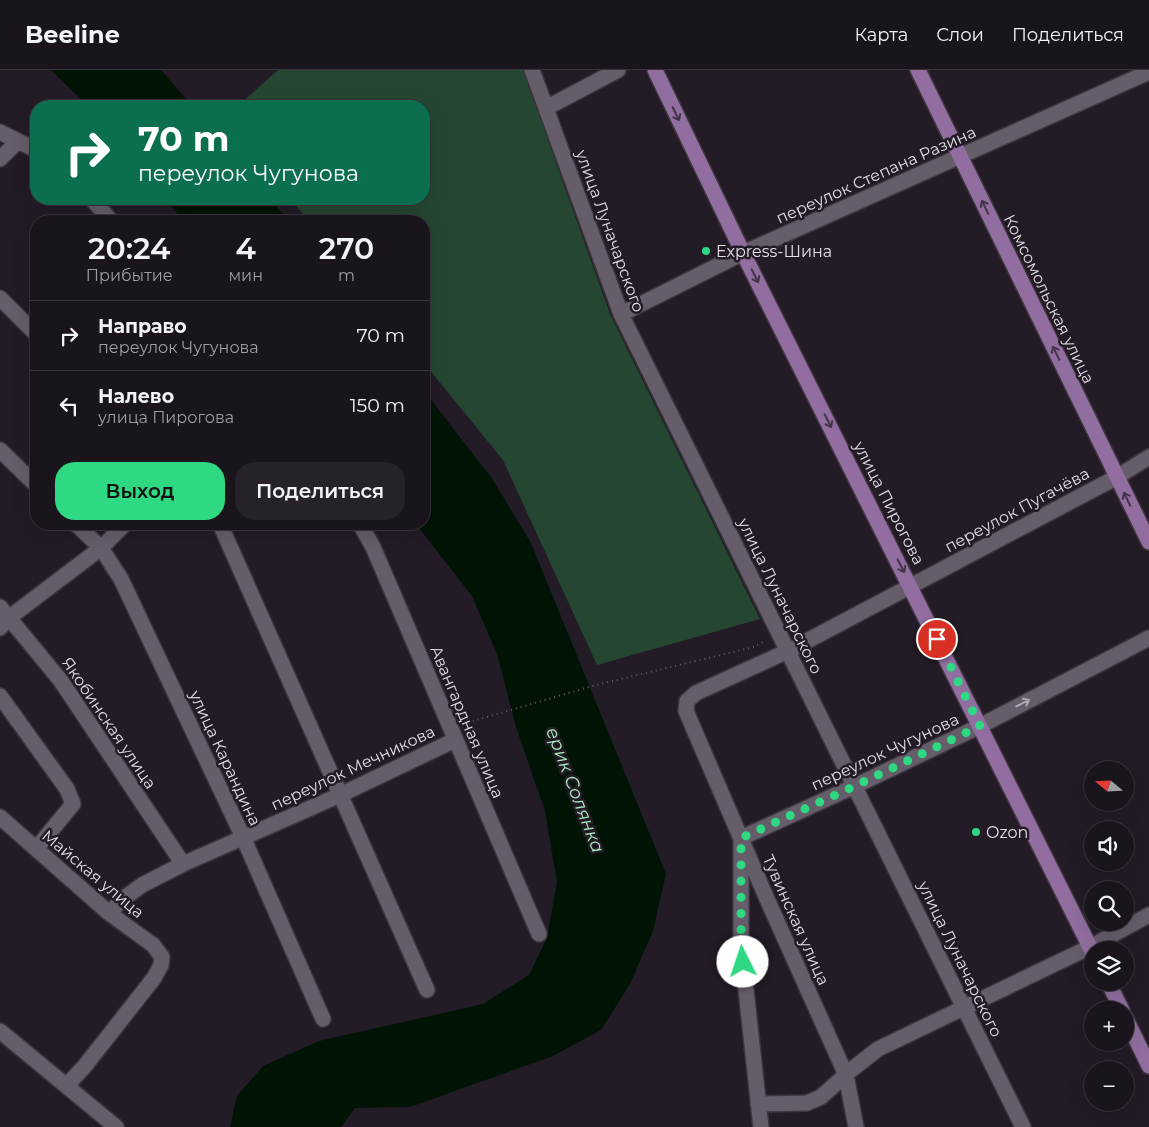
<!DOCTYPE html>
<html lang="ru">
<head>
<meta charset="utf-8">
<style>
  body { margin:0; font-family:Montserrat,sans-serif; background:#272129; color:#f1f3f6; height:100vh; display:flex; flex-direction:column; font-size:19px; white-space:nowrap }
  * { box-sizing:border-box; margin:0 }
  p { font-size:16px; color:#9f9ea3 }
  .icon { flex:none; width:28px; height:28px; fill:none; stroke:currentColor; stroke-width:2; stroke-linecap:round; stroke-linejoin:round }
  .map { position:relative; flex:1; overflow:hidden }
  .panel { position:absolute; left:30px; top:145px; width:400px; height:315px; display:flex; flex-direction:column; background:#1a141c; border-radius:20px; box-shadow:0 5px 20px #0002,0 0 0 1px #38333b }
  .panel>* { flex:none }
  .guide { position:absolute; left:30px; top:30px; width:400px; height:105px; border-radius:20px; box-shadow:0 5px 20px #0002,0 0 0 1px #38333b; background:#0b6e4f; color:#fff; overflow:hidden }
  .needle { width:32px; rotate:289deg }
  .fabs { position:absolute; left:1084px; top:691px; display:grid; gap:10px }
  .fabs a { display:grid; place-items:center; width:50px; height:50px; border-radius:50%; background:#1a141c; box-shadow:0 5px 20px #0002,0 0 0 1px #38333b; font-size:25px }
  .pin { position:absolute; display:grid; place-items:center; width:42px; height:42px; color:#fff; margin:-21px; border:2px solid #fff; border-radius:50%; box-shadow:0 1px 5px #0007 }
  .me { position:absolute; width:55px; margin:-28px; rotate:356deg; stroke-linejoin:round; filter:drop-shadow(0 0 4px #0008) }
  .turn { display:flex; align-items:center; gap:18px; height:105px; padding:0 25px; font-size:22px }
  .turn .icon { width:65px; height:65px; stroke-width:2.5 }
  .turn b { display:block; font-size:35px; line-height:42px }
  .eta { display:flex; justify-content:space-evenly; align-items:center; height:85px; text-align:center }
  .eta b { font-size:30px; font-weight:600; line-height:35px }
  .button { display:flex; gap:10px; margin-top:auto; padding:10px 25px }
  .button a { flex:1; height:58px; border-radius:20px; background:#2fd883; color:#111; font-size:20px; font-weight:600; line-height:58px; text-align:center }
  .button a+a { background:#272129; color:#f1f3f6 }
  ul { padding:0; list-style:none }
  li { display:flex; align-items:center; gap:15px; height:70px; padding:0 25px; border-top:1px solid #38333b }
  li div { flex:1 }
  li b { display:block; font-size:19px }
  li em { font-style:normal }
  header { display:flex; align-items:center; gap:30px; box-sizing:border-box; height:70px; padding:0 25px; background:#1a141c; border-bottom:1px solid #38333b }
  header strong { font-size:24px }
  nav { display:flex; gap:28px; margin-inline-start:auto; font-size:18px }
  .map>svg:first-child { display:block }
  .green { fill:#254731 }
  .water { fill:#001406 }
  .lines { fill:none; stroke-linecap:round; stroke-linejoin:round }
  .minor-casing { stroke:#3b353e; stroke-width:18 }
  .major-casing { stroke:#3b353e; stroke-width:18 }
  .path { stroke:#645d67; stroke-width:2; stroke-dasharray:1 4; stroke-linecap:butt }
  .minor { stroke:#665d6a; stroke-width:15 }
  .major { stroke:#916e9f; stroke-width:15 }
  .oneway { stroke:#44344a }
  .oneway2 { stroke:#b0aab4 }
  .route { stroke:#2fd883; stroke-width:9; stroke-dasharray:0 16.2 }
  .poi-dot { fill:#2fd883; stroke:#231b26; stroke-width:2 }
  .labels { text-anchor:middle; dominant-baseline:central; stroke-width:5; stroke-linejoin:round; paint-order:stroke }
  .street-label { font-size:16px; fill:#e2dde5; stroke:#231b26 }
  .poi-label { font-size:16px; fill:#e2dde5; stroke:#231b26; text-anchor:start }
  .water-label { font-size:18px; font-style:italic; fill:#abebc0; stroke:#231b26 }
</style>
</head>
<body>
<header>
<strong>Beeline</strong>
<nav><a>Карта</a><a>Слои</a><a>Поделиться</a></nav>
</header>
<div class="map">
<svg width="1149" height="1057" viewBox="0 0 1149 1057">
  <rect width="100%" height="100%" fill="#231b26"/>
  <path class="green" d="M278,0H523L610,244L760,549L597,595L503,390L424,293V151H309L290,129H424V36H238Z"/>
  <path class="water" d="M51,0H161L192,36H88Z
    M166,129H270L289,151H183Z
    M424,321L491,407L531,473L666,804L653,861L630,914L601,960L553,986L410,1037L355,1038L341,1057H230L237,1026L263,996L319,971L483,934L529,905L547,868L557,812L545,741L516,657L497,584L472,526L416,454H424Z"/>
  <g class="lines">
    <g class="minor-casing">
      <path id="minor" d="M532,0L621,244L1023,1057
        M546,38L618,0
        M0,62L36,80
        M0,89L18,71
        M92,129L111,151
        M0,228L36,264
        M621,244L743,183L1149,2
        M0,380L36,415
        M76,454L101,478L121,509L243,767L323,949
        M220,454L427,920
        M360,454L373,477L539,864
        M0,537L61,611L183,794
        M0,558L10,547L101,478L125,454
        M0,626L67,719L73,734L36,779
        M0,747L109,843L153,875L162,887L161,895L154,908L84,997L67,1015
        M109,843L123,829L142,815L183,794L340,725L455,670
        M0,961L116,1057
        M758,1034L807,1033L821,1027L851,1000L878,979L1090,877L1149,845
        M761,1057L741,874V768L855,716L980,656L1149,568
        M856,1057L846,1005L767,829L686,641L687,631L696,623L788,581L1117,407L1149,387"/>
    </g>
    <g class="major-casing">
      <path id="major" d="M655,0L743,183L1092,881
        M918,0L1149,472
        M1108,912L1122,940
        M1125,947L1149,996"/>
    </g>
    <path class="path" d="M463,654L596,615L754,577L766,570"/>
    <use href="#minor" class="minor"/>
    <use href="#major" class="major"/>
  </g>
  <defs><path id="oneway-shaft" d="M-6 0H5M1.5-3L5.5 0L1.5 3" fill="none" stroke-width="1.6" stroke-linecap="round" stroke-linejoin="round" transform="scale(1.25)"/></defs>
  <g class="oneway">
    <use href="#oneway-shaft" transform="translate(676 44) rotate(64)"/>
    <use href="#oneway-shaft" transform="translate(985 137) rotate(-116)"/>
    <use href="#oneway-shaft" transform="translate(755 206) rotate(63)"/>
    <use href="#oneway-shaft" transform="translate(1056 283) rotate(-116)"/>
    <use href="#oneway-shaft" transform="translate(828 351) rotate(63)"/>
    <use href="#oneway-shaft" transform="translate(1127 429) rotate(-116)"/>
    <use href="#oneway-shaft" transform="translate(901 496) rotate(63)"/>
  </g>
  <use class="oneway2" href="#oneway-shaft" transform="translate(1023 633) rotate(-27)"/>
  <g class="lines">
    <path class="route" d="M743,892L741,874V768L855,716L980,656L937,569"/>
  </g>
  <g class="poi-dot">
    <circle cx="706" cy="181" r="5"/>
    <circle cx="976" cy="762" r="5"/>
  </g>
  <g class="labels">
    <g class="street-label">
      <text transform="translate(876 105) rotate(-24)">переулок Степана Разина</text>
      <text transform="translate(610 161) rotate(70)">улица Луначарского</text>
      <text transform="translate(1049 229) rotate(64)">Комсомольская улица</text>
      <text transform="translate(889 433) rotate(63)">улица Пирогова</text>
      <text transform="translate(1017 440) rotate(-28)">переулок Пугачёва</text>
      <text transform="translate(780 526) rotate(64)">улица Луначарского</text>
      <text transform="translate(467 652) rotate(67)">Авангардная улица</text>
      <text transform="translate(109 653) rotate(56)">Якобинская улица</text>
      <text transform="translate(885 682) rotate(-25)">переулок Чугунова</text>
      <text transform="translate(225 688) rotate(65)">улица Карандина</text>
      <text transform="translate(353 698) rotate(-25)">переулок Мечникова</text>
      <text transform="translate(93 804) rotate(40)">Майская улица</text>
      <text transform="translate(796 850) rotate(66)">Тувинская улица</text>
      <text transform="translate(960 889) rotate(64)">улица Луначарского</text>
    </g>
    <g class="poi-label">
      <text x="716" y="181">Express-Шина</text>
      <text x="986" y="762">Ozon</text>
    </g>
    <g class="water-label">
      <text transform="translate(575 720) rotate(69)">ерик Солянка</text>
    </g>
  </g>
</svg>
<div class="fabs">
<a><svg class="needle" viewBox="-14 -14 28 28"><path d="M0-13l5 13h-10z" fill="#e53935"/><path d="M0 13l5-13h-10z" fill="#9f9ea3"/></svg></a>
<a><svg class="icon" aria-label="sound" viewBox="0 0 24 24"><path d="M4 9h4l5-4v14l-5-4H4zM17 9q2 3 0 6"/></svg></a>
<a><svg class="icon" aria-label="search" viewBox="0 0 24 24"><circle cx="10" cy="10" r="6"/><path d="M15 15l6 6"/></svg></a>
<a><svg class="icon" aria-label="layers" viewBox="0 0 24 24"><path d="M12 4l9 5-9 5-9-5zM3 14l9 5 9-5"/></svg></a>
<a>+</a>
<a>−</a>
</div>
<div class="pin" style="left:937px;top:569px;background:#d93025"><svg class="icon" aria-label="arrive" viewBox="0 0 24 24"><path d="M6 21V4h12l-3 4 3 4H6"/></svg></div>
<svg class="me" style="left:743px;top:892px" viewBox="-20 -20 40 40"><circle r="19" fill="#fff"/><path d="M0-13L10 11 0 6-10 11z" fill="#2fd883"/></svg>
<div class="guide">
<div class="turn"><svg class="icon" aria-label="right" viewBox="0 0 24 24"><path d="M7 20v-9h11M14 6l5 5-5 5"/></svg><div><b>70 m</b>переулок Чугунова</div></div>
</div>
<section class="panel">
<div class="eta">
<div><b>20:24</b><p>Прибытие</p></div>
<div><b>4</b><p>мин</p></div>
<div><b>270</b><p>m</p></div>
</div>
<ul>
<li><svg class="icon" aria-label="right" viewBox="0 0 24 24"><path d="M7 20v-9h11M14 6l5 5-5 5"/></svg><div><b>Направо</b><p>переулок Чугунова</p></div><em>70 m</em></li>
<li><svg class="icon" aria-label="left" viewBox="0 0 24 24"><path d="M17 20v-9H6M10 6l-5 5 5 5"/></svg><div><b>Налево</b><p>улица Пирогова</p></div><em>150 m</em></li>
</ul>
<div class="button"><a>Выход</a><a>Поделиться</a></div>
</section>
</div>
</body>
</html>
